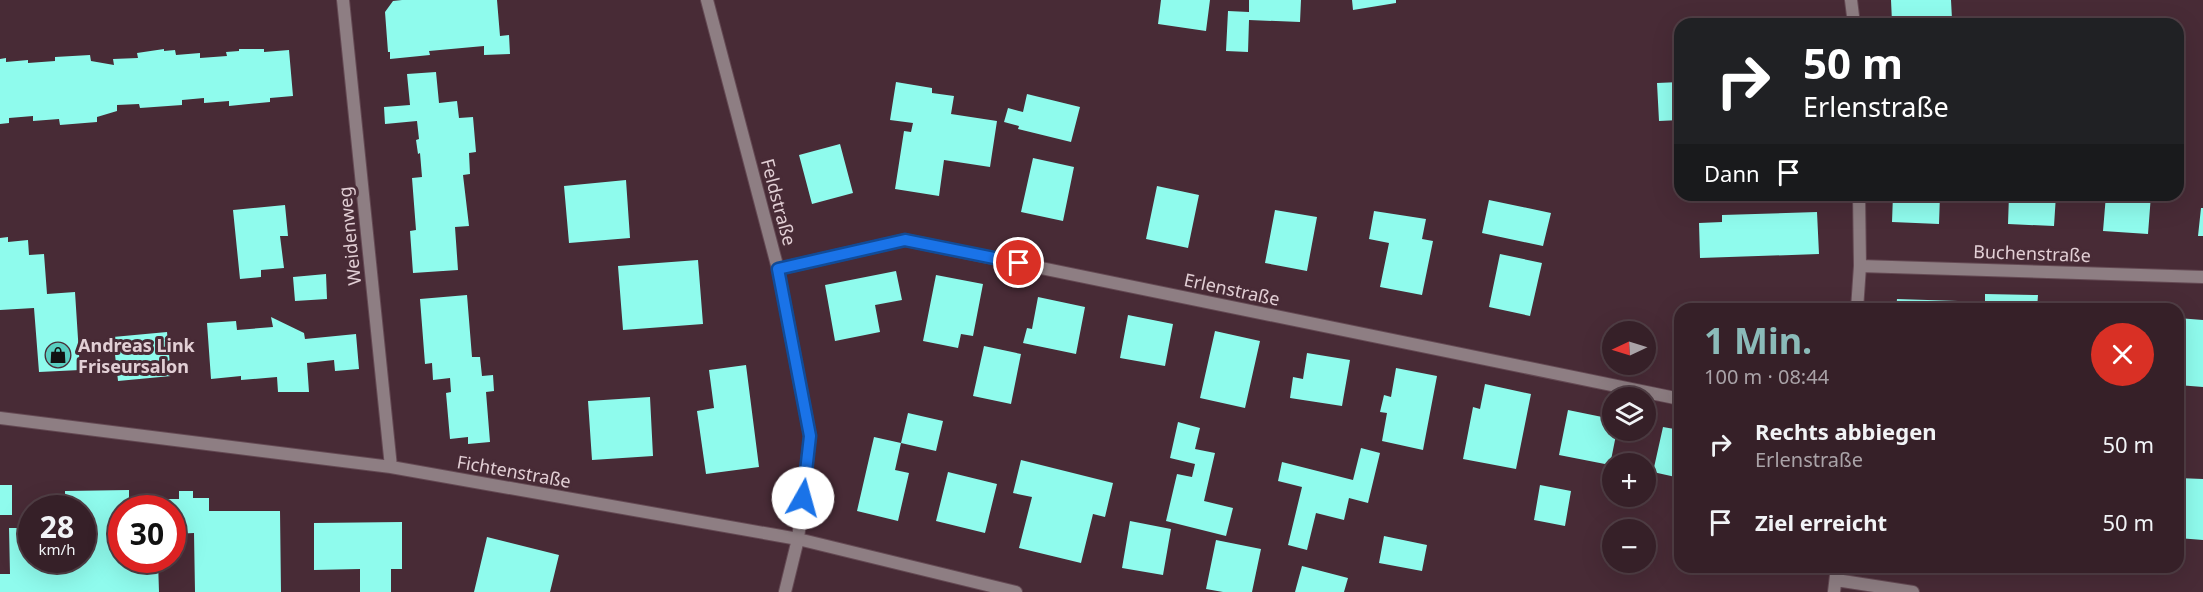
<!DOCTYPE html>
<html lang="de">
<head>
<meta charset="utf-8">
<style>
  body { margin:0; font-family:"Noto Sans",sans-serif; background:#3d2830; color:#f1f3f6; height:100vh; display:flex; flex-direction:column; font-size:22px; white-space:nowrap }
  * { box-sizing:border-box; margin:0 }
  p { font-size:20px; color:#aaa3a8 }
  .icon { flex:none; width:33px; height:33px; fill:none; stroke:currentColor; stroke-width:2; stroke-linecap:round; stroke-linejoin:round }
  .map { position:relative; flex:1; overflow:hidden }
  .sheet { position:absolute; left:1674px; top:303px; width:510px; height:270px; display:flex; flex-direction:column; background:#362028; border-radius:18px; box-shadow:0 6px 24px #0002,0 0 0 2px #503e45 }
  .sheet>* { flex:none }
  .guide { position:absolute; left:1674px; top:18px; width:510px; height:183px; border-radius:18px; box-shadow:0 6px 24px #0002,0 0 0 2px #503e45; background:#202124; color:#fff; overflow:hidden }
  .needle { width:39px; rotate:266deg }
  .tools { position:absolute; left:1602px; top:321px; display:grid; gap:12px }
  .tools a { display:grid; place-items:center; width:54px; height:54px; border-radius:50%; background:#362028; box-shadow:0 6px 24px #0002,0 0 0 2px #503e45; font-size:30px }
  .speed { position:absolute; left:18px; top:495px; display:flex; gap:12px; font-size:30px; font-weight:700; text-align:center }
  .speed>* { display:grid; place-content:center; width:78px; height:78px; border-radius:50%; background:#362028; box-shadow:0 6px 24px #0002,0 0 0 2px #503e45; line-height:1 }
  .speed small { font-size:15px; font-weight:400 }
  .speed .limit { border:9px solid #d22; background:#fff; color:#111 }
  .pin { position:absolute; display:grid; place-items:center; width:51px; height:51px; color:#fff; margin:-26px; border:3px solid #fff; border-radius:50%; box-shadow:0 2px 6px #0007 }
  .me { position:absolute; width:66px; margin:-33px; rotate:7deg; stroke-linejoin:round; filter:drop-shadow(0 0 4px #0008) }
  .turn { display:flex; align-items:center; gap:21px; height:126px; padding:0 30px; font-size:27px }
  .turn .icon { width:78px; height:78px; stroke-width:2.5 }
  .turn b { display:block; font-size:42px; line-height:51px }
  .then { display:flex; align-items:center; height:57px; padding:0 30px; background:#0003; gap:12px; font-size:22px }
  .round { display:grid; place-items:center; flex:none; width:63px; height:63px; border-radius:32px; background:#3d2830 }
  .headline { display:flex; align-items:center; justify-content:space-between; height:102px; padding:0 30px }
  h1 { font-size:36px; font-weight:700; line-height:45px; color:#8bbbb9 }
  ul { padding:0; list-style:none }
  li { display:flex; align-items:center; gap:18px; height:78px; padding:0 30px }
  li div { flex:1 }
  li b { display:block; font-size:22px }
  li em { font-style:normal }
  .map>svg:first-child { display:block }
  .building { fill:#8ffbed }
  .lines { fill:none; stroke-linecap:round; stroke-linejoin:round }
  .minor-casing { stroke:#644953; stroke-width:14 }
  .minor { stroke:#8e7e83; stroke-width:12 }
  .route-casing { stroke:#114b97; stroke-width:15 }
  .route { stroke:#1a73e8; stroke-width:10 }
  .labels { text-anchor:middle; dominant-baseline:central; stroke-width:6; stroke-linejoin:round; paint-order:stroke }
  .street-label { font-size:18px; fill:#e2cfd5; stroke:#482b36 }
  .poi-label { font-size:18px; font-weight:bold; fill:#e2cfd5; stroke:#482b36; text-anchor:start }
</style>
</head>
<body>
<div class="map">
<svg width="2203" height="592" viewBox="0 0 2203 592">
  <rect width="100%" height="100%" fill="#482b36"/>
  <path class="building" d="M402,0H497L500,36L509,35L510,54L484,55V46L429,51L430,55L390,59V52H388L385,12L393,1Z
    M1161,0H1210L1206,31L1158,24Z
    M1249,0H1301L1300,22L1249,20L1248,52L1226,51L1228,11L1249,12Z
    M1352,0H1396V3L1353,10Z
    M1891,0H1951L1952,19L1892,22Z
    M1814,16V24H1758L1759,19Z
    M164,49V51L175,50L176,55L200,53V58L227,56L226,52L239,51V49H264V52L289,50L293,96L270,98V102L229,106V101L204,103V98L182,100V105L140,108L139,104L117,105V111L97,117V122L60,125L59,119L33,121V116L9,118V123L0,124V59L6,58V62L28,60V63L55,61V57L90,55L91,61L114,65L113,59L138,58L137,53Z
    M436,72L439,103L457,101L459,118L473,117L476,152L469,153L470,174L463,175L469,226L455,227L458,270L413,273L410,231L416,230L412,178L422,177L420,153L418,154L416,140L419,139L417,121L385,124L384,107L410,105L407,74Z
    M896,82L932,88V93L954,96L951,114L997,121L990,167L944,160L939,196L895,189L904,131L911,132L913,123L890,120Z
    M1680,82V120L1659,121L1657,83Z
    M1027,94L1080,107L1071,142L1018,129L1019,126L1004,122L1008,108L1023,112Z
    M840,144L853,193L812,204L799,155Z
    M1033,158L1074,167L1063,221L1021,212Z
    M626,180L630,238L569,243L564,186Z
    M1157,186L1199,195L1188,248L1146,239Z
    M1893,195H1940L1939,224L1892,222Z
    M2009,195H2056L2054,226L2008,224Z
    M2106,195H2151L2148,234L2103,231Z
    M1489,200L1551,213L1543,246L1482,233Z
    M285,205L288,236H280L284,268L261,270V277L240,279L233,210Z
    M2201,208H2203V236H2198Z
    M1275,210L1317,217L1307,271L1265,263Z
    M1374,211L1426,219L1422,239L1433,241L1422,295L1380,287L1389,243L1369,239Z
    M1817,212L1819,254L1700,258L1699,223L1722,222V215Z
    M8,237V242L28,240L29,255L44,254L47,294L75,292L80,370L39,372L34,308L0,310V238Z
    M1500,254L1542,263L1530,316L1489,307Z
    M698,260L703,324L623,330L618,266Z
    M896,271L902,300L875,305L880,332L835,341L825,285Z
    M326,274L327,299L295,301L293,277Z
    M936,275L983,284L973,336L961,334L958,348L923,341Z
    M1985,294L2038,295L2037,309H1985Z
    M467,295L472,357H480L482,376L493,375L494,391L486,392L490,442L468,444V437L450,439L446,393L451,392L450,378L433,380L432,363L425,364L420,299Z
    M1038,297L1085,307L1076,354L1023,343L1027,328L1032,329Z
    M1897,299L1958,301V309H1896Z
    M1128,315L1173,324L1165,366L1120,358Z
    M271,317L304,333L305,339L356,334L359,369L335,371L334,360L307,363L309,392H278L277,377L241,380V376L211,379L207,323L236,321L237,330L273,327Z
    M2178,318L2203,320V387L2178,385Z
    M1215,331L1260,341L1245,408L1200,398Z
    M167,332L171,376L118,381L113,337Z
    M984,346L1021,354L1011,404L973,396Z
    M1307,353L1350,360L1342,406L1290,398L1293,377L1303,379Z
    M746,365L759,467L706,474L697,411L714,408L709,370Z
    M1396,368L1437,376L1423,450L1382,441L1387,413L1380,412L1384,395L1391,397Z
    M1485,384L1531,394L1516,469L1463,459L1473,407L1480,409Z
    M650,397L653,456L592,460L588,401Z
    M1568,410L1612,419V430H1617L1610,465L1559,455Z
    M908,413L943,421L936,451L901,443Z
    M1178,422L1200,428L1195,449L1215,453L1204,501L1233,508L1226,536L1166,521L1177,474L1192,477L1195,464L1170,458Z
    M1663,427L1680,430V478L1653,472Z
    M874,437L901,443L895,470L909,473L898,521L857,511Z
    M1361,448L1380,453L1368,503L1349,498L1344,520L1316,513L1307,550L1288,545L1302,487L1278,481L1282,462L1353,480Z
    M1021,460L1113,483L1105,517L1093,514L1081,563L1019,548L1032,497L1013,493Z
    M948,472L997,484L985,533L936,521Z
    M2178,478L2203,479V540L2178,538Z
    M0,485H12V515H0Z
    M1540,485L1571,491L1565,526L1534,520Z
    M129,490V499H179V491H193V498H209V511H280L281,592H195L194,533L172,534V508H122V560L158,561L159,592H0V574H10L9,528H32V560H82V508H65V491Z
    M1130,521L1171,529L1163,575L1122,568Z
    M402,522V569H391V592H360V569L314,570V523Z
    M1384,536L1427,545L1422,571L1379,563Z
    M487,537L559,555L550,592H474Z
    M1216,540L1261,549L1252,592H1223L1206,589Z
    M1302,566L1348,578L1344,592H1295Z
    M1757,567H1793L1792,575L1757,569Z"/>
  <g class="lines">
    <g class="minor-casing">
      <path id="minor" d="M343,0L391,467
        M707,0L778,269L810,436L798,539L785,592
        M1851,0L1854,24
        M1860,266L2203,277
        M778,269L905,240L1680,399
        M1857,309L1860,266L1859,195
        M0,418L391,467L798,539L1016,592
        M1836,580L1913,592
        M1834,592L1837,567"/>
    </g>
    <use href="#minor" class="minor"/>
  </g>
  <g class="lines">
    <g class="route-casing">
      <path id="route" d="M803,498L810,436L778,269L905,240L1019,263"/>
    </g>
    <use href="#route" class="route"/>
  </g>
  <defs>
    <g id="shop-disc" transform="scale(1.35)"><circle r="9.5" fill="#58cec0" stroke="#482b36"/><path d="M-5-2.5h2.3a2.7 3.5 0 0 1 5.4 0H5L5.5 6h-11ZM-1.5-2.5h3a1.5 2.3 0 0 0-3 0Z" fill="#111"/></g>
  </defs>
  <g fill-rule="evenodd">
    <use href="#shop-disc" x="58" y="355"/>
  </g>
  <g class="labels">
    <g class="street-label">
      <text transform="translate(779 202) rotate(75)">Feldstraße</text>
      <text transform="translate(349 236) rotate(-96)">Weidenweg</text>
      <text transform="translate(2032 253) rotate(2)">Buchenstraße</text>
      <text transform="translate(1232 289) rotate(12)">Erlenstraße</text>
      <text transform="translate(514 471) rotate(10)">Fichtenstraße</text>
    </g>
    <g class="poi-label">
      <text x="78" y="345">Andreas Link<tspan x="78" dy="21">Friseursalon</tspan></text>
    </g>
  </g>
</svg>
<div class="tools">
<a><svg class="needle" viewBox="-14 -14 28 28"><path d="M0-13l5 13h-10z" fill="#e53935"/><path d="M0 13l5-13h-10z" fill="#aaa3a8"/></svg></a>
<a><svg class="icon" aria-label="layers" viewBox="0 0 24 24"><path d="M12 4l9 5-9 5-9-5zM3 14l9 5 9-5"/></svg></a>
<a>+</a>
<a>−</a>
</div>
<div class="speed"><div>28<small>km/h</small></div><div class="limit">30</div></div>
<div class="pin" style="left:1019px;top:263px;background:#d93025"><svg class="icon" aria-label="arrive" viewBox="0 0 24 24"><path d="M6 21V4h12l-3 4 3 4H6"/></svg></div>
<svg class="me" style="left:803px;top:498px" viewBox="-20 -20 40 40"><circle r="19" fill="#fff"/><path d="M0-13L10 11 0 6-10 11z" fill="#1a73e8"/></svg>
<div class="guide">
<div class="turn"><svg class="icon" aria-label="right" viewBox="0 0 24 24"><path d="M7 20v-9h11M14 6l5 5-5 5"/></svg><div><b>50 m</b>Erlenstraße</div></div>
<div class="then">Dann<svg class="icon" aria-label="arrive" viewBox="0 0 24 24"><path d="M6 21V4h12l-3 4 3 4H6"/></svg></div>
</div>
<section class="sheet">
<div class="headline"><div><h1>1 Min.</h1><p>100 m · 08:44</p></div><a class="round" style="background:#d93025;color:#fff"><svg class="icon" aria-label="close" viewBox="0 0 24 24"><path d="M6 6l12 12M18 6L6 18"/></svg></a></div>
<ul>
<li><svg class="icon" aria-label="right" viewBox="0 0 24 24"><path d="M7 20v-9h11M14 6l5 5-5 5"/></svg><div><b>Rechts abbiegen</b><p>Erlenstraße</p></div><em>50 m</em></li>
<li><svg class="icon" aria-label="arrive" viewBox="0 0 24 24"><path d="M6 21V4h12l-3 4 3 4H6"/></svg><div><b>Ziel erreicht</b></div><em>50 m</em></li>
</ul>
</section>
</div>
</body>
</html>
